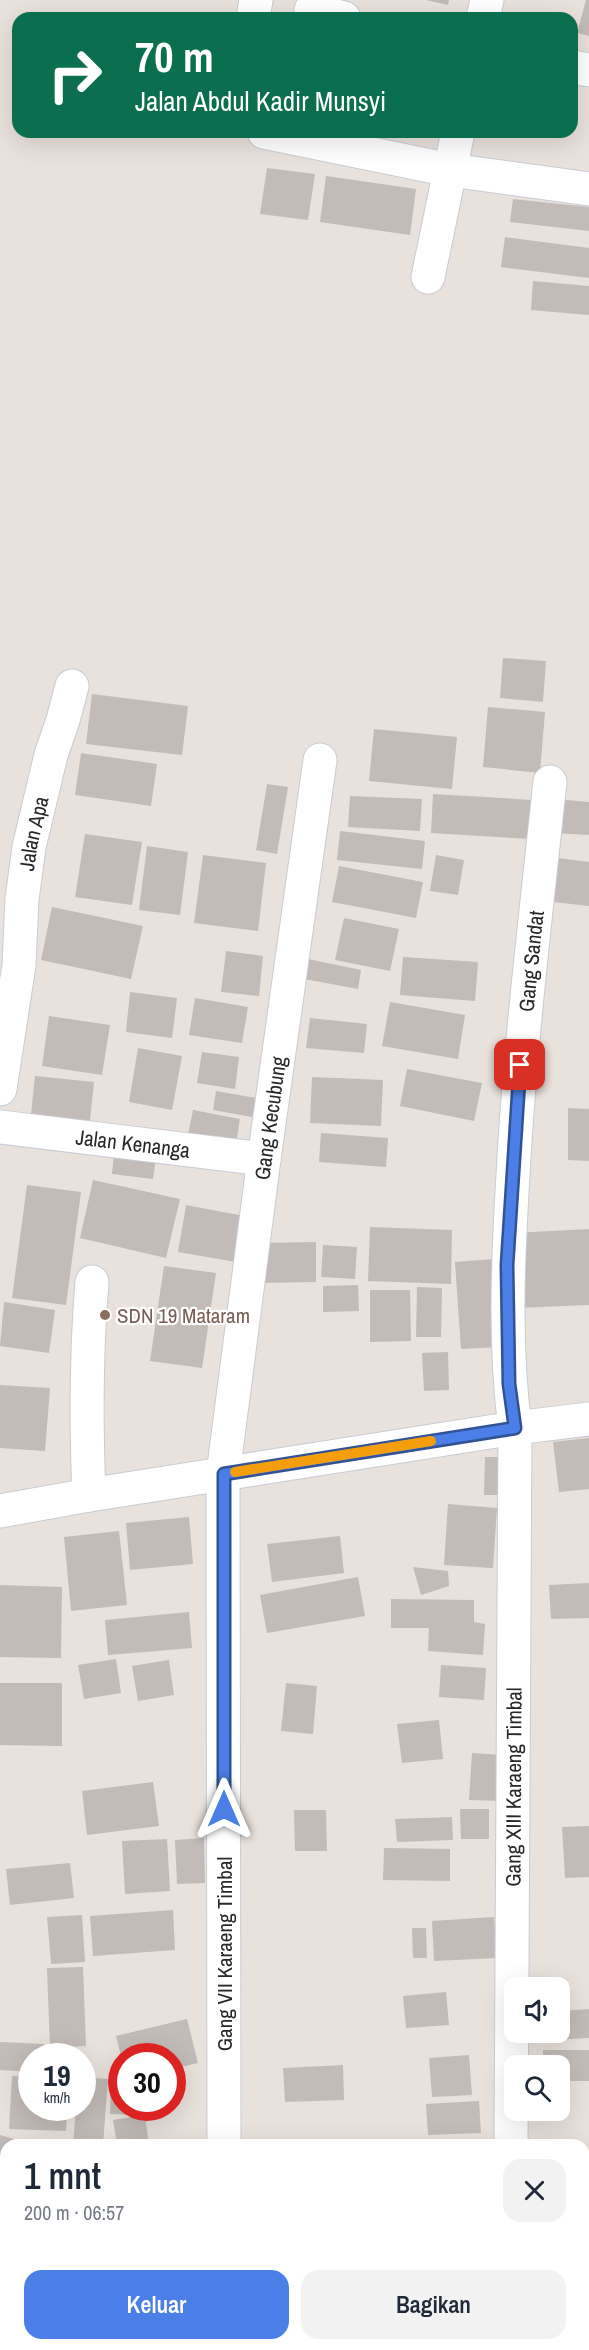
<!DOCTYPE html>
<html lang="id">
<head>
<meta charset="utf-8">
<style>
  body { margin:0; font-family:"Archivo Narrow",sans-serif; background:#f2f2f3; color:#1f2937; height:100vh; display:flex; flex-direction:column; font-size:22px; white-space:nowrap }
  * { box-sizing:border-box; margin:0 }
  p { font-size:20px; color:#747a83 }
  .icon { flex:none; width:33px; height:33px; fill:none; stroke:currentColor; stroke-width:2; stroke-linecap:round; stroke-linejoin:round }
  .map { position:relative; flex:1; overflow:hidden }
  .side { position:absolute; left:0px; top:2139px; width:590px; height:212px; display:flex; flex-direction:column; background:#fff; border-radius:18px 18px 0 0; box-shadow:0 6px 24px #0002 }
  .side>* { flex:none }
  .guide { position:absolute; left:12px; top:12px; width:566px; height:126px; border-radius:18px; box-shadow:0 6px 24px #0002; background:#0b6e4f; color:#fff; overflow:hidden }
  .tools { position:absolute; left:504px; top:1977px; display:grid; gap:12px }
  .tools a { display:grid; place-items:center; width:66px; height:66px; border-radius:12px; background:#fff; box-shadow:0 6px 24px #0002; font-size:30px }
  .speed { position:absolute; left:18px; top:2043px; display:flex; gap:12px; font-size:30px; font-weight:700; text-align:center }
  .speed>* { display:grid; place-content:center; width:78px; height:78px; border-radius:50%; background:#fff; box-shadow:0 6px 24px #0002; line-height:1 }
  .speed small { font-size:15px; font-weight:400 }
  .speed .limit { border:9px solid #d22; background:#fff; color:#111 }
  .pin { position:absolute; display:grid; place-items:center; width:51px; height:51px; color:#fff; margin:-26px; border-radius:12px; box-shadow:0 3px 9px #0006 }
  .me { position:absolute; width:66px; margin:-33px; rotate:0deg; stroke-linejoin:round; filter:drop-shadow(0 0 4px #0008) }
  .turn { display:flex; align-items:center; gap:21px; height:126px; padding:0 24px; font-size:27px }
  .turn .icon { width:78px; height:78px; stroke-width:2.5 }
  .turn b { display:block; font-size:42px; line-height:51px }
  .round { display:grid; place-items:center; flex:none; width:63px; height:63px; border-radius:18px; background:#f2f2f3 }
  .headline { display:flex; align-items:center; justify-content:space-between; height:102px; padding:0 24px }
  h1 { font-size:36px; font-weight:600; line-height:45px }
  .primary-button { display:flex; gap:12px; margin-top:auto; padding:12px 24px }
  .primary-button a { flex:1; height:69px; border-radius:18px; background:#4b7fe7; color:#fff; font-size:24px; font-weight:600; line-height:69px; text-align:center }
  .primary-button a+a { background:#f2f2f3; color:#1f2937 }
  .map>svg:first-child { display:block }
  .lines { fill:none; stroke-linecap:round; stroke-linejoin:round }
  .river { stroke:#78d5e2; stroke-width:60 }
  .building { fill:#c2bbb8 }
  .minor-casing { stroke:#c7ccd5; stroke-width:35 }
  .minor { stroke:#fff; stroke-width:33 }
  .route-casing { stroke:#315396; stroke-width:15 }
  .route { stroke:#4b7fe7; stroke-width:10 }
  .slow { stroke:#f59e0b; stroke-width:10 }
  .education-dot { fill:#8d6e63; stroke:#fff; stroke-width:2 }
  .labels { text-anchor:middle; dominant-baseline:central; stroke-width:4.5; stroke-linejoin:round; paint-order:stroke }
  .street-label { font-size:21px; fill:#282828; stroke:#fff }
  .education-label { font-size:21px; fill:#785e54; stroke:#fff; text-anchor:start }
</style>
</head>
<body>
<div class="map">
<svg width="589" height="2350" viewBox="0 0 589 2350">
  <rect width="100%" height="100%" fill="#e9e1db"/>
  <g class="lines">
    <path class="river" d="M0,2287L6,2289
      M170,2344L187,2350"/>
  </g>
  <path class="building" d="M426,0H449L448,5Z
    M586,0H589V36L577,33Z
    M267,168L315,174L308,220L260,214Z
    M326,176L416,189L410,235L320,222Z
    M513,199L589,207V231L510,222Z
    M505,237L589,248V278L501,267Z
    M533,281L589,286V315L531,310Z
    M503,658L546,661L543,702L500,698Z
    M92,694L188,706L182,755L86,744Z
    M488,707L545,712L540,773L483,767Z
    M374,729L457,737L452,789L369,781Z
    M81,753L157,764L151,806L75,795Z
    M267,784L288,787L277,854L256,850Z
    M433,794L533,800L530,839L431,833Z
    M350,796L422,799L420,831L348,827Z
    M555,799L589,802V835L553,833Z
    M340,831L425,841L422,869L337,860Z
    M85,834L142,842L132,905L75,897Z
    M147,846L188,852L180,915L139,910Z
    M203,855L266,863L258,931L194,923Z
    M436,855L464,860L458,895L430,891Z
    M550,857L589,862V906L545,901Z
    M339,866L423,882L416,918L332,902Z
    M52,907L143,926L131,979L41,960Z
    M344,918L399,929L390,971L335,960Z
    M226,951L263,956L259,996L221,992Z
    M403,957L478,962L475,1001L400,995Z
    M303,958L361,970L358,989L299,978Z
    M130,992L177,998L172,1038L126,1032Z
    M195,998L248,1007L242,1043L189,1035Z
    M390,1002L465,1015L458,1059L382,1046Z
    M49,1016L110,1025L102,1075L42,1066Z
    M310,1018L367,1024L364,1053L306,1048Z
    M138,1048L182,1056L172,1110L129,1102Z
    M202,1052L239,1057L235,1089L197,1083Z
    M407,1069L482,1083L474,1121L400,1106Z
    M35,1076L94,1082L89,1130L30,1124Z
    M312,1077L383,1080L381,1126L310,1123Z
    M216,1091L261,1099L258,1118L213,1110Z
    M568,1108L589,1109V1161L568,1160Z
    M193,1110L240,1119L236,1144L188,1135Z
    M321,1133L388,1138L386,1167L319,1162Z
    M114,1153L156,1158L153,1179L112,1174Z
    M93,1180L180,1199L166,1258L80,1238Z
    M27,1185L81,1192L66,1305L12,1298Z
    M186,1205L244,1216L236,1262L178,1252Z
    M370,1227L452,1230L451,1284L368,1281Z
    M589,1229V1305L515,1308L512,1233Z
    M316,1242V1282L262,1283V1243Z
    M323,1245L357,1247L355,1279L321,1277Z
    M494,1259L500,1347L461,1349L455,1262Z
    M164,1266L216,1273L202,1368L150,1361Z
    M358,1285L359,1311L323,1312V1286Z
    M417,1287L442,1288L441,1337H416Z
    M370,1290H410L411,1341L370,1342Z
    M4,1302L55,1310L49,1353L0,1346Z
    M448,1352L449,1390L424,1391L422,1353Z
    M0,1385L50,1388L45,1451L0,1448Z
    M589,1438V1489L559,1492L553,1442Z
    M485,1457H503L504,1495H484Z
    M448,1504L497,1508L493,1568L444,1565Z
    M189,1517L193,1564L130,1570L126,1523Z
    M119,1531L127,1605L71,1611L64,1537Z
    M340,1536L344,1573L272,1582L267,1544Z
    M413,1567L448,1571L449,1586L421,1595Z
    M358,1577L365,1616L267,1633L260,1595Z
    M589,1583V1618L551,1619L549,1585Z
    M0,1585L62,1587L61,1658L0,1657Z
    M391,1599L474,1600V1622L485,1624L483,1655L428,1651L429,1628H391Z
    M189,1612L192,1648L108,1655L105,1620Z
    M116,1659L121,1693L84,1699L78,1665Z
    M169,1660L174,1695L138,1701L132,1666Z
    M441,1665L486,1668L484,1700L439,1697Z
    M0,1683H62V1746L0,1745Z
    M286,1683L317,1686L313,1734L281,1731Z
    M439,1720L443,1759L402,1763L397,1724Z
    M472,1753L503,1755L501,1801L469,1800Z
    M153,1782L159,1826L87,1835L82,1791Z
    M460,1809H489V1839H461Z
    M294,1810H326L327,1851H295Z
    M452,1817L453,1840L397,1842L395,1819Z
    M589,1826V1877L565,1878L562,1827Z
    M204,1838L205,1883L177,1884L175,1840Z
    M167,1839L170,1891L125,1894L122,1841Z
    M384,1848L450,1849V1881L383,1880Z
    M70,1863L74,1898L10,1905L6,1869Z
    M173,1910L175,1950L93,1956L90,1916Z
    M82,1915L85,1962L51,1964L47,1917Z
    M494,1917L497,1958L434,1961L432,1921Z
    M412,1928H426L427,1958H413Z
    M83,1967L86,2046L50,2048L47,1968Z
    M446,1992L449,2025L406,2028L403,1996Z
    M589,2009V2038L532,2041L531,2032H560V2011Z
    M187,2019L198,2063L172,2069V2056H121L116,2036Z
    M0,2042L44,2044L43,2056H32V2072L0,2070Z
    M543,2050H589V2081H560V2066H543Z
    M469,2055L472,2095L432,2097L429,2058Z
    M343,2065L344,2100L285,2102L283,2068Z
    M12,2076L32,2077V2108H67L66,2131L9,2129Z
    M82,2077L108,2079L103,2145H73L76,2108H82Z
    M111,2086H122V2108H145V2115L110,2114Z
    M479,2101L481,2133L428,2135L426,2104Z
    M145,2115L149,2145H117L113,2120Z
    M0,2135L31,2144L6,2145V2178L0,2176Z
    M584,2159H589V2179H584Z"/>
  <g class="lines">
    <g class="minor-casing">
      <g id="minor">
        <path d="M311,10L344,18"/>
        <path d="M253,18L256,0"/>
        <path d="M483,18L487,0"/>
        <path d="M572,67L589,70"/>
        <path d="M264,132L450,170L589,189"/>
        <path d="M428,277L458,132"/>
        <path id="s1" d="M0,1089L19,965L22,899L29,847L51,755L63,720L72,686"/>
        <path id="s2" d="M0,1127L264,1159"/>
        <path d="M89,1495C86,1423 86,1353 92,1282"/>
        <path d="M0,1511L89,1495L515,1428L589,1419"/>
        <path id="s3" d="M224,2145L223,1474L264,1159L320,760"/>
        <path id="s4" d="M511,2145L515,1428C504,1344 508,1259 513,1175C520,1043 536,913 550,782"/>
        <path d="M584,2257H589"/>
      </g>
    </g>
    <use href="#minor" class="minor"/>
  </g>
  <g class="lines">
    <g class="route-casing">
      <path id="route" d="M224,1809V1474L515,1428L509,1384L507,1265L520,1065"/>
    </g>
    <use href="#route" class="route"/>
    <path class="slow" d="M235,1472L431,1441"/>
  </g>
  <circle class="education-dot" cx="105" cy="1315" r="6"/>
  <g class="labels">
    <g class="street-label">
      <text stroke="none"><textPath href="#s1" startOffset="258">Jalan Apa</textPath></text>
      <text stroke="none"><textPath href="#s4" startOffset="1185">Gang Sandat</textPath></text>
      <text stroke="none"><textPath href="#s3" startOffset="1030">Gang Kecubung</textPath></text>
      <text stroke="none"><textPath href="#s2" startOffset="134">Jalan Kenanga</textPath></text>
      <text stroke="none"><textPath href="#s4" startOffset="358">Gang XIII Karaeng Timbal</textPath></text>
      <text transform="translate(224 1954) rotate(-90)">Gang VII Karaeng Timbal</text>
    </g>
    <g class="education-label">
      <text x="117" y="1315">SDN 19 Mataram</text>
    </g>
  </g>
</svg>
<div class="tools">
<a><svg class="icon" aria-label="sound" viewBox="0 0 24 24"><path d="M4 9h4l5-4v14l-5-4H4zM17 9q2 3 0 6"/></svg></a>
<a><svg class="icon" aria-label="search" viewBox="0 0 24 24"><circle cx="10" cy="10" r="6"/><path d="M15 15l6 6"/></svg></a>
</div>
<div class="speed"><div>19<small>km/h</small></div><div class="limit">30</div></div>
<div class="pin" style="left:520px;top:1065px;background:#d93025"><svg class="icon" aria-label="arrive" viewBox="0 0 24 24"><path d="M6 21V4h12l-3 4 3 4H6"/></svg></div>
<svg class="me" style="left:224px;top:1809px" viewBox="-20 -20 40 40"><path d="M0-17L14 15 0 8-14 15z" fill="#4b7fe7" stroke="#fff" stroke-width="4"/></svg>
<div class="guide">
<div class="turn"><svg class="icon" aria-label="right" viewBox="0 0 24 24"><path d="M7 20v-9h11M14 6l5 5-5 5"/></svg><div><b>70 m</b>Jalan Abdul Kadir Munsyi</div></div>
</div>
<section class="side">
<div class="headline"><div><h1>1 mnt</h1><p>200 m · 06:57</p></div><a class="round"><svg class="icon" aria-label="close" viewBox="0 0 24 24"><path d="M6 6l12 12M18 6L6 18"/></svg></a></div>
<div class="primary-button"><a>Keluar</a><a>Bagikan</a></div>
</section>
</div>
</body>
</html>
